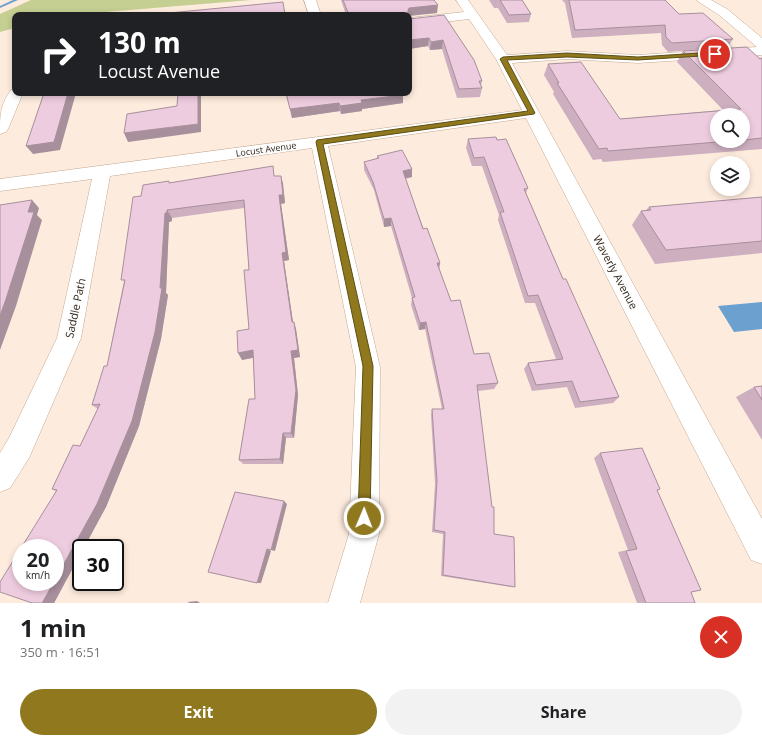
<!DOCTYPE html>
<html lang="en">
<head>
<meta charset="utf-8">
<style>
  body { margin:0; font-family:"Open Sans",sans-serif; background:#f2f2f2; color:#202124; height:100vh; display:flex; flex-direction:column; font-size:15px; white-space:nowrap }
  * { box-sizing:border-box; margin:0 }
  p { font-size:13px; color:#757577 }
  .icon { flex:none; width:22px; height:22px; fill:none; stroke:currentColor; stroke-width:2; stroke-linecap:round; stroke-linejoin:round }
  .map { position:relative; height:603px; overflow:hidden }
  .details { display:flex; flex-direction:column; background:#fff; flex:1 }
  .details>* { flex:none }
  .top-card { position:absolute; left:12px; top:12px; width:400px; height:84px; border-radius:8px; box-shadow:0 2px 6px #0003; background:#202124; color:#fff; overflow:hidden }
  .tools { position:absolute; left:710px; top:108px; display:grid; gap:8px }
  .tools a { display:grid; place-items:center; width:40px; height:40px; border-radius:50%; background:#fff; box-shadow:0 2px 6px #0003; font-size:20px }
  .speed { position:absolute; left:12px; top:539px; display:flex; gap:8px; font-size:20px; font-weight:700; text-align:center }
  .speed>* { display:grid; place-content:center; width:52px; height:52px; border-radius:50%; background:#fff; box-shadow:0 2px 6px #0003; line-height:1 }
  .speed small { font-size:10px; font-weight:400 }
  .speed .limit { border:2px solid #111; border-radius:6px; background:#fff; color:#111 }
  .pin { position:absolute; display:grid; place-items:center; width:34px; height:34px; color:#fff; margin:-17px; border:2px solid #fff; border-radius:50%; box-shadow:0 1px 4px #0007 }
  .me { position:absolute; width:44px; margin:-22px; rotate:1deg; stroke-linejoin:round; filter:drop-shadow(0 0 3px #0008) }
  .turn { display:flex; align-items:center; gap:14px; height:84px; padding:0 20px; font-size:18px }
  .turn .icon { width:52px; height:52px; stroke-width:2.5 }
  .turn b { display:block; font-size:28px; line-height:34px }
  .round { display:grid; place-items:center; flex:none; width:42px; height:42px; border-radius:21px; background:#f2f2f2 }
  .summary { display:flex; align-items:center; justify-content:space-between; height:68px; padding:0 20px }
  h1 { font-size:24px; font-weight:700; line-height:30px }
  .button { display:flex; gap:8px; margin-top:auto; padding:8px 20px }
  .button a { flex:1; height:46px; border-radius:24px; background:#8f781e; color:#fff; font-size:16px; font-weight:700; line-height:46px; text-align:center }
  .button a+a { background:#f2f2f2; color:#202124 }
  .map>svg:first-child { display:block }
  .green { fill:#c5cf91 }
  .water { fill:#6ca0cf }
  .lines { fill:none; stroke-linecap:round; stroke-linejoin:round }
  .stream { fill:#6ca0cf; fill-rule:evenodd }
  .street-casing { stroke:#c5a991; stroke-width:1 }
  .street { fill:#fff; fill-rule:evenodd }
  .wall { fill:#cdafc0; fill-rule:evenodd }
  .shaded-wall { fill:#a78f9c }
  .building { fill:#eeccdf; stroke:#a78f9c }
  .route { fill:#8f781e; stroke:#5d4e14 }
  .labels { text-anchor:middle; dominant-baseline:central; stroke-width:3.5; stroke-linejoin:round; paint-order:stroke }
  .far-street-label { font-size:9px; fill:#31271d; stroke:#fcfcfc }
  .street-label { font-size:11px; fill:#31271d; stroke:#fcfcfc }
</style>
</head>
<body>
<div class="map">
<svg width="762" height="603" viewBox="0 0 762 603">
  <rect width="100%" height="100%" fill="#fdebdd"/>
  <path class="green" d="M31,0H251L69,15H15V28L0,32V14Z"/>
  <path class="water" d="M762,302V329L734,332L718,306Z"/>
  <g class="lines">
    <path class="stream" d="M13,0H18L0,8V6Z"/>
    <g class="street-casing">
      <path id="street" d="M304,0H316L321,15H309Z
        M456,0H468L507,55L567,51L638,55L757,47L719,15L696,0H711L727,9L762,38V55L638,63L567,59L512,63L762,519V564L751,560L526,118L328,146L380,367L379,534L360,603H328L349,534L356,367L312,148L110,176L81,338L29,458L10,488L0,492V453L9,438L57,338L92,179L0,191V179L522,110L496,59L469,19L409,26V18L464,12Z
        M15,89V93H23L8,129L6,132L0,134C0,116 0,105 11,90Z"/>
    </g>
    <use href="#street" class="street"/>
  </g>
  <path class="wall" d="M341,0H434L437,13L409,15H346Z
    M489,0H522L531,14L529,22L507,23L498,8H494Z
    M562,0H665L679,14L733,39L728,47L668,52L662,45L661,33L572,38L565,3Z
    M444,15L482,81L481,85L482,88L480,97L457,98L442,49L430,50L428,46L409,49Z
    M683,51L762,58V149L603,162L601,159L593,160L553,94L554,92L544,75L548,64L620,119L723,110L677,62ZM743,115V141H717Z
    M286,93H402L403,103L362,109V111L341,114L340,111L292,118Z
    M468,139L497,140L528,188L526,193L563,279L619,397L613,403L575,408L567,387L532,391L524,369L528,363L556,359L535,303H525L498,220L499,215L482,166H472L466,148Z
    M377,156L412,169V177L405,179L451,301L474,354L498,383L494,389L478,391L494,534L515,587H511L441,576L443,534L432,532L435,484L431,415L432,409H442L425,329L419,330L411,305L412,298L391,226L384,227L374,190L364,170V162L377,159Z
    M275,176H281L283,184L285,203L281,204L289,260L284,261L293,322L296,329L300,357L294,358L298,395L294,438H286L283,464H243L239,460L255,399L253,358L242,360L249,329V270L244,208L172,218V221L169,222L166,293L168,295L161,339L139,426L106,507L81,548V553L54,603L56,491L52,489L80,446L98,409L92,405L107,366L141,196L170,183Z
    M762,197V253L655,264L632,225L641,211L646,210L649,207Z
    M762,386V440L736,397L754,387Z
    M600,453L660,489L657,491L691,592L695,603H637L618,552L628,550L594,458Z"/>
  <path class="shaded-wall" d="M438,5L437,13L409,16V15H408V10L409,8Z
    M429,38L428,46L409,49V40Z
    M443,40L442,49L430,50L431,42Z
    M68,93H76L60,150L33,154L26,146Z
    M198,93H201V132L128,142L124,133L198,124Z
    M403,95V103L362,109V111L341,114L340,106L361,100Z
    M339,103L340,111L292,118L290,109Z
    M412,169V177L402,179L403,171Z
    M281,176L283,184L285,203L281,204L289,260L284,261L294,329L292,322L282,253L279,195Z
    M32,200L39,208L37,215L42,220L16,306L0,350V316L28,212Z
    M167,210L172,218V221L169,222L166,293L168,295L161,339L139,426L106,507L84,548H81V553L54,603H42L54,582H55V580L160,288L165,213Z
    M391,218V226L384,227V219Z
    M437,263H440L439,270Z
    M294,322L296,329L300,357L294,358L298,395L294,438L291,433V351Z
    M426,322L425,329L419,330L420,323Z
    M253,350L256,357L242,360L238,353Z
    M283,433L286,438L283,464L280,459Z
    M284,501L287,504L275,551L271,550Z
    M267,549L271,551L261,583H257Z
    M197,601L200,603H190L187,602Z"/>
  <path class="building" d="M343,0H434L438,5L409,8L408,10V15H349Z
    M500,0H522L531,14L509,15Z
    M569,0H665L679,14L703,13L733,39L672,43L666,37L665,25L575,30Z
    M283,2L285,15H148Z
    M444,15L474,60L482,81H479L482,88L459,89L443,40L431,42L429,38L409,40V19Z
    M747,47L760,59L762,58V138L743,140V115H717V141H730L608,151L607,148L599,149L557,83H559L548,64L581,62L620,119L741,109L683,51Z
    M44,93H68L54,142L26,146Z
    M178,93H198V124L124,133L127,114L177,106Z
    M286,93H402L403,95L361,100L362,103L340,106L339,103L290,109Z
    M496,137L497,140L506,139L528,188L524,189L563,279H566L619,397L580,402L572,381L536,385L528,363L563,359L538,295L528,296L500,212H504L484,157L474,158L468,139Z
    M402,150L412,169L403,171L423,229L427,228L440,263H437L451,301L460,300L474,354L489,353L498,383L477,385L492,507H494V534L514,537L515,587L443,575L445,532L434,530L437,481L432,409H444L426,322L420,323L412,298L415,297L391,218L384,219L373,182L364,162L379,158L377,156Z
    M273,166L274,176H281L283,195H279L286,252L282,253L292,322H294L298,350L291,351L296,390L291,433H283L280,459L239,460L249,399H255L253,350L238,353L237,331L249,329L244,270H249L244,200L167,210V213H165L160,288H162L155,332L132,421L97,504L55,580V548H21V582H54L42,603H32L0,592V582L57,490L52,489L73,445L80,446L100,404L92,405L104,366H107L125,280H121L133,197L141,196L143,185L169,181V183Z
    M762,197V241L666,250L641,211L651,210L649,207Z
    M32,200L28,212H34L6,299L0,316V205Z
    M762,386V400L754,387Z
    M642,448L660,489L657,490L701,590L691,592L695,603H646L626,551L637,549L600,453Z
    M235,492L284,501L271,550L267,549L257,583L208,572Z"/>
  <path class="route" d="M715,52L718,54L717,55L638,60L567,57L507,60L535,113L534,114L323,144L373,366L370,518L369,523L364,525L360,523L358,518L363,366L316,142L317,140L528,111L500,59L503,57L567,53L638,57Z"/>
  <g class="labels">
    <g class="far-street-label">
      <text transform="translate(266 149) rotate(-8)">Locust Avenue</text>
    </g>
    <g class="street-label">
      <text transform="translate(616 272) rotate(62)">Waverly Avenue</text>
      <text transform="translate(75 308) rotate(-78)">Saddle Path</text>
    </g>
  </g>
</svg>
<div class="tools">
<a><svg class="icon" aria-label="search" viewBox="0 0 24 24"><circle cx="10" cy="10" r="6"/><path d="M15 15l6 6"/></svg></a>
<a><svg class="icon" aria-label="layers" viewBox="0 0 24 24"><path d="M12 4l9 5-9 5-9-5zM3 14l9 5 9-5"/></svg></a>
</div>
<div class="speed"><div>20<small>km/h</small></div><div class="limit">30</div></div>
<div class="pin" style="left:715px;top:54px;background:#d93025"><svg class="icon" aria-label="arrive" viewBox="0 0 24 24"><path d="M6 21V4h12l-3 4 3 4H6"/></svg></div>
<svg class="me" style="left:364px;top:518px" viewBox="-20 -20 40 40"><circle r="17" fill="#8f781e" stroke="#fff" stroke-width="3"/><path d="M0-11L8 9 0 5-8 9z" fill="#fff"/></svg>
<div class="top-card">
<div class="turn"><svg class="icon" aria-label="right" viewBox="0 0 24 24"><path d="M7 20v-9h11M14 6l5 5-5 5"/></svg><div><b>130 m</b>Locust Avenue</div></div>
</div>
</div>
<section class="details">
<div class="summary"><div><h1>1 min</h1><p>350 m · 16:51</p></div><a class="round" style="background:#d93025;color:#fff"><svg class="icon" aria-label="close" viewBox="0 0 24 24"><path d="M6 6l12 12M18 6L6 18"/></svg></a></div>
<div class="button"><a>Exit</a><a>Share</a></div>
</section>
</body>
</html>
